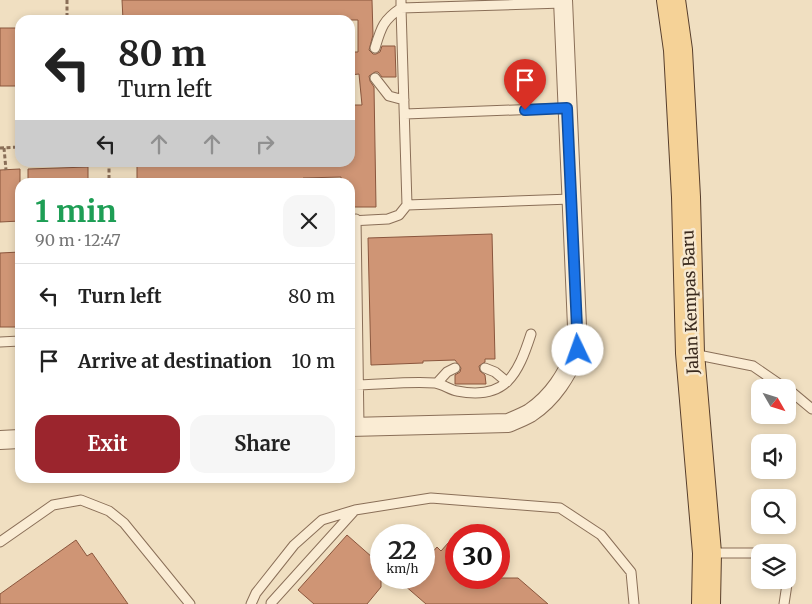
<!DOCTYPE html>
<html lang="en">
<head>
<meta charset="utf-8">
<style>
  body { margin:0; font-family:Merriweather,serif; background:#f6f6f6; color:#222; height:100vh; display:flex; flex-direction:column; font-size:19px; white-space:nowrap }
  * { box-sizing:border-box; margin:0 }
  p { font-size:16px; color:#767676 }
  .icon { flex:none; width:28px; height:28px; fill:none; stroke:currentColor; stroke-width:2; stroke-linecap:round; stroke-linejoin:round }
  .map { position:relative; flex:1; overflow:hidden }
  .details { position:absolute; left:15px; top:178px; width:340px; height:305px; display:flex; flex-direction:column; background:#fff; border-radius:15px; box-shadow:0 2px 8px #0003 }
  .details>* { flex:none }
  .top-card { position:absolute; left:15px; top:15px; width:340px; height:152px; border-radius:15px; box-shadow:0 2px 8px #0003; background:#fff; color:#222; overflow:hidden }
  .needle { width:32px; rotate:129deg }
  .buttons { position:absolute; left:751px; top:379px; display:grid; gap:10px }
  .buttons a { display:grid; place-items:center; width:45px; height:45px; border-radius:10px; background:#fff; box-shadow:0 2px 8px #0003; font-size:25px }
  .speed { position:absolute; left:370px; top:524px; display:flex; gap:10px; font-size:25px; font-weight:700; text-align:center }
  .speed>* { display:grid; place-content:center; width:65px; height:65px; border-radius:50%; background:#fff; box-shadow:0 2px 8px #0003; line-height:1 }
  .speed small { font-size:12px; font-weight:400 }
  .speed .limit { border:8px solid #d22; background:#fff; color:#111 }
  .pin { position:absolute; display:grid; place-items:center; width:42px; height:42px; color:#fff; margin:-51px -21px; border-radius:50% 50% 50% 0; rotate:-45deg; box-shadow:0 0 5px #0007 }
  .pin .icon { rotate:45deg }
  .me { position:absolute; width:55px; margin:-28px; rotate:357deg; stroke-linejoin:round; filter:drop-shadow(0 0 4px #0008) }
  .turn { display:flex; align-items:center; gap:18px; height:105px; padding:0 20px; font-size:22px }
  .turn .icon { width:65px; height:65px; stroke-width:2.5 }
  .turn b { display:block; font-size:35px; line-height:42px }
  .lanes { display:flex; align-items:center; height:48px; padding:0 20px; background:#0003; justify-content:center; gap:25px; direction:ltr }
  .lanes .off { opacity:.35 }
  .round { display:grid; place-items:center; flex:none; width:52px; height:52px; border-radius:15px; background:#f6f6f6 }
  .headline { display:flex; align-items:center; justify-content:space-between; height:85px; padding:0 20px }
  h1 { font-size:30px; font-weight:700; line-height:38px; color:#1e9e55 }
  .primary-button { display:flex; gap:10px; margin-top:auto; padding:10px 20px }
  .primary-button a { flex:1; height:58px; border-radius:15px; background:#9b252d; color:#fff; font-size:20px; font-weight:700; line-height:58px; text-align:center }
  .primary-button a+a { background:#f6f6f6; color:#222 }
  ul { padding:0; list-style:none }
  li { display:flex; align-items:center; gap:15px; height:65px; padding:0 20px; border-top:1px solid #e0e0e0 }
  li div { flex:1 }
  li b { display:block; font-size:19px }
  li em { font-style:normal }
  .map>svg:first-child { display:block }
  .building { fill:#cf9575; stroke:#8a563d }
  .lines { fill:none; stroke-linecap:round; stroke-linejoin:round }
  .lane-casing { stroke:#8a6f58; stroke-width:11 }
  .street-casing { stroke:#8a6f58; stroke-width:20 }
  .primary-casing { stroke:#573e2c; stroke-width:30 }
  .path { stroke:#8a6f58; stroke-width:3; stroke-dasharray:4 2.5; stroke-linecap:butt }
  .lane { stroke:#faecd4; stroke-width:9 }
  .street { stroke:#faecd4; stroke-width:18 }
  .primary { stroke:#f5d297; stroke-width:28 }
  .route-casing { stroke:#114b97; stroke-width:12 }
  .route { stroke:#1a73e8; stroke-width:9 }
  .labels { text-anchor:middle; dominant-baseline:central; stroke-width:5; stroke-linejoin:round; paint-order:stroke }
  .street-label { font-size:16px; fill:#39291d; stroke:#f7e9d1 }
</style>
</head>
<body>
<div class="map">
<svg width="812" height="604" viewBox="0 0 812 604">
  <rect width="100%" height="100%" fill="#f0dfc1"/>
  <path class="building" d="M122,0H372L373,35L369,50L373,54H376L380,52L382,46H395L396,77H382L378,72H375L369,76L370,81L374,87L376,207H350V182H341V177L303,178V182H137V162H350V105H362L359,74L350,75V52H358V20H123Z
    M0,28H20V86H0Z
    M88,167V182H28V169Z
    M20,169V221L0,222V170Z
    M492,234L495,359H485V362L479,366L480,371L485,375L486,384H455V375L460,372L461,368L455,360L423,361V363L371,365L368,238Z
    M20,252V327H0V253Z
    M456,534V578H518L548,604H426L396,578H424V562L437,547L441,551Z
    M347,535L381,565V587L367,604H314L298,590Z
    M76,540L87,556L92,553L128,604H0V594Z"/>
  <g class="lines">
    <g class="lane-casing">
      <path id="lane" d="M375,48C381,28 383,20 401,8V0
        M375,78L389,96L404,100
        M405,114L567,108
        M407,205L571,199
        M356,219L359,426
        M350,221L388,219L399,215L407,205L401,8L563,3
        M0,342L20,341
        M693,354L753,366L785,388
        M485,368L495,372L507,382
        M437,383L447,372L455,368
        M350,385C378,385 407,381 435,383C443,384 450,390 457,391C506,401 518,374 531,334
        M788,389L812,409
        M0,542L53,505L81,500L109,511L124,523L190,604
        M709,553H760
        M271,603L355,510
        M251,604L256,593L294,545L322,520L355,510L431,498L560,508L601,535L631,572L634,604
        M784,604L789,571L788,569"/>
    </g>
    <g class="street-casing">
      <path id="street" d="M350,427L508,423C515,420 523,417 530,413C554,397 566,375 578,350L563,0
        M0,440L20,439"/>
    </g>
    <g class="primary-casing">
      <path id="primary" d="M671,0L678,50L686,197L690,353L707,553L706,604"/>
    </g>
    <path class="path" d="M67,0V20
      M0,148L20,147
      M4,148L6,170
      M109,162V182"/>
    <use href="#lane" class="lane"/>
    <use href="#street" class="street"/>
    <use href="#primary" class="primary"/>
  </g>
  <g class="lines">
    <g class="route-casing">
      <path id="route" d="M525,110L567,108L578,350"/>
    </g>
    <use href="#route" class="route"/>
  </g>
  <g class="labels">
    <g class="street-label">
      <text transform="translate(690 302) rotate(-92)">Jalan Kempas Baru</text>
    </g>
  </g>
</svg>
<div class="buttons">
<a><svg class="needle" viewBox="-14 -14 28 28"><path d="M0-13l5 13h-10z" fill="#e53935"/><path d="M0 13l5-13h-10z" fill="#767676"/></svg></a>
<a><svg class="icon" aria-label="sound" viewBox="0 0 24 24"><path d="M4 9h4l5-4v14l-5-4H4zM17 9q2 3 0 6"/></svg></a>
<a><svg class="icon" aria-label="search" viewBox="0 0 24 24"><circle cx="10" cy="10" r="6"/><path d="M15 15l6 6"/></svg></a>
<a><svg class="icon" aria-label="layers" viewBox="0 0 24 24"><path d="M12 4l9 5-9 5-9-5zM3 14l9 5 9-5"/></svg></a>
</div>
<div class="speed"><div>22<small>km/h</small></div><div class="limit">30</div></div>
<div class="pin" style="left:525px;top:110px;background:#d93025"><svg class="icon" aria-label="arrive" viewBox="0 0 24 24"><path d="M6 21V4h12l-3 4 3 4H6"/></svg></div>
<svg class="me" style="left:578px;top:350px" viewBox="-20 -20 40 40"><circle r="19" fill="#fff"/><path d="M0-13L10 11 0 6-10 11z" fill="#1a73e8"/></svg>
<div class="top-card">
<div class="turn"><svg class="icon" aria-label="left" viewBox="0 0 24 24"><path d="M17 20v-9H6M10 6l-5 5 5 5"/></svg><div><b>80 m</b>Turn left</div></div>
<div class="lanes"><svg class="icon" aria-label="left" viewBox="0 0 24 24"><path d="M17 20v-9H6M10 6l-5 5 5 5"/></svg><svg class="icon off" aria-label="ahead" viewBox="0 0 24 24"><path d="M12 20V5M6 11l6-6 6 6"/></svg><svg class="icon off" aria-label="ahead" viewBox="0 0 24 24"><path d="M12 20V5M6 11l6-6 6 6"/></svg><svg class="icon off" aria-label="right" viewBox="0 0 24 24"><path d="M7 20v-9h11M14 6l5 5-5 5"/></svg></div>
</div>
<section class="details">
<div class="headline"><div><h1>1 min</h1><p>90 m · 12:47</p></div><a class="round"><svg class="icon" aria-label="close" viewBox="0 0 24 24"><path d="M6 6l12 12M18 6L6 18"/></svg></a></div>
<ul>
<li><svg class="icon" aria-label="left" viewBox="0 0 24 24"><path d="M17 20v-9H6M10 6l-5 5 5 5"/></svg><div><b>Turn left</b></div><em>80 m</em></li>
<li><svg class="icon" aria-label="arrive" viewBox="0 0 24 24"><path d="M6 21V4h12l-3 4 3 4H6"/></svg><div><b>Arrive at destination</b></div><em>10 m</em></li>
</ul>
<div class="primary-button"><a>Exit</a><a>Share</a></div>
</section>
</div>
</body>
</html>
